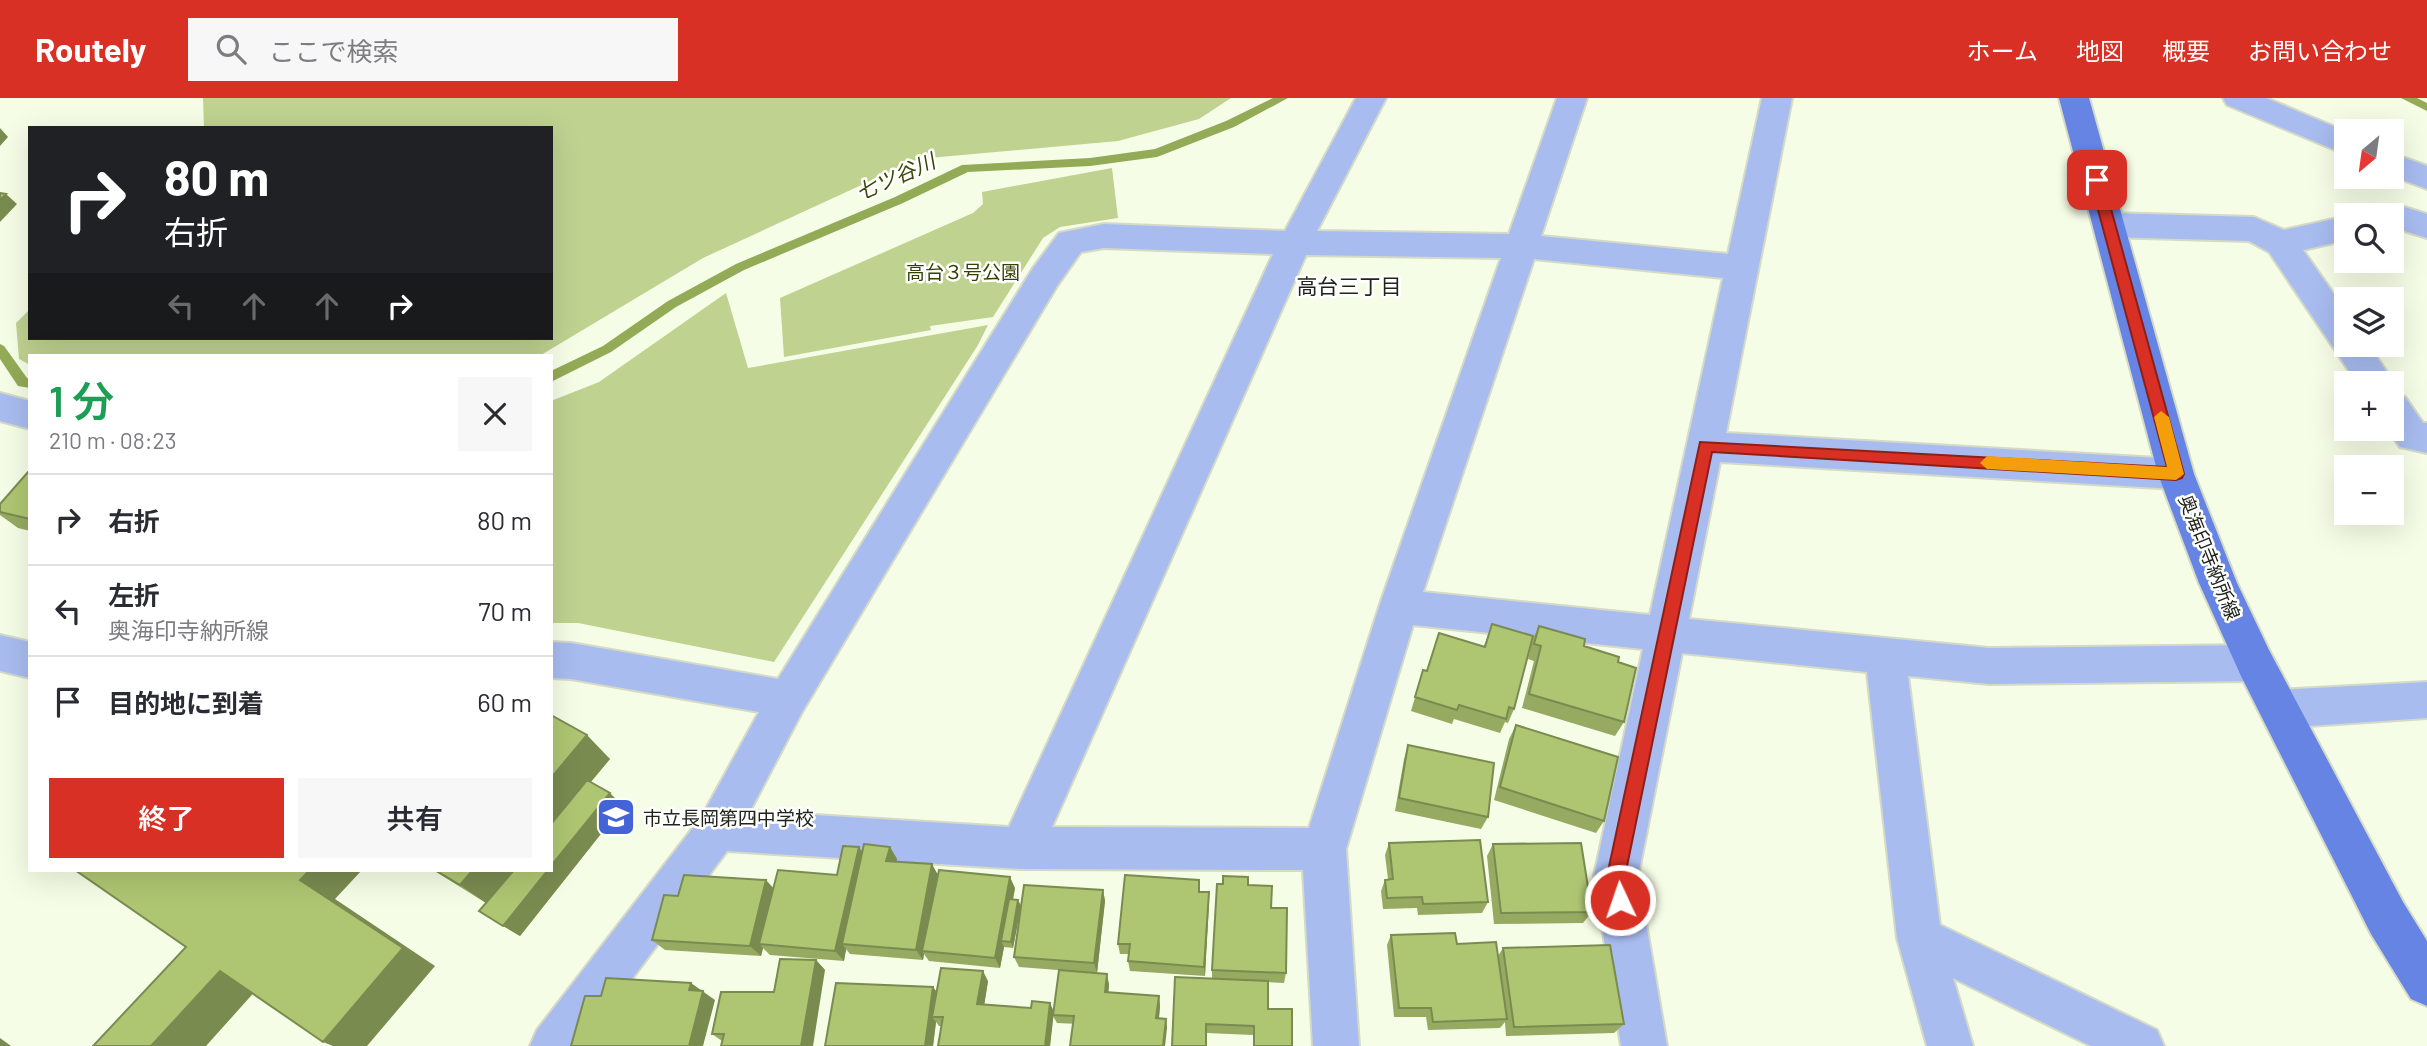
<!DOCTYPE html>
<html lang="ja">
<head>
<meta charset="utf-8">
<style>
  body { margin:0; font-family:Barlow,"Noto Sans JP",sans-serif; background:#f7f7f7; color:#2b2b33; height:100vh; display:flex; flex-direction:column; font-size:26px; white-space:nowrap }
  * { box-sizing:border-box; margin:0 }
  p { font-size:23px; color:#7c7c81 }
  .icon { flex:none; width:38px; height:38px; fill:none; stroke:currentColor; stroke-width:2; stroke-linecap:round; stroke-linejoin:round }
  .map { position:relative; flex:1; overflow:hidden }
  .side { position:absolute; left:28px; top:256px; width:525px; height:518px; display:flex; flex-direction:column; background:#fff; border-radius:0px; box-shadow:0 7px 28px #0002 }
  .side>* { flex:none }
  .guide { position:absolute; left:28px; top:28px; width:525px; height:214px; border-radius:0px; box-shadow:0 7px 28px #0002; background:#202124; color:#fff; overflow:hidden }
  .needle { width:46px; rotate:209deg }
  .buttons { position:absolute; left:2334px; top:21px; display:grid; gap:14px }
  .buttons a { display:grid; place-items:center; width:70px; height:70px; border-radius:0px; background:#fff; box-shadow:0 7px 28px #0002; font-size:35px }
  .pin { position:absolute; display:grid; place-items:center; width:60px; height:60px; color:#fff; margin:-30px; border-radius:14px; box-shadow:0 4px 10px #0006 }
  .me { position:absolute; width:77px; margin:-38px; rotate:357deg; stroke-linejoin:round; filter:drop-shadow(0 0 5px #0008) }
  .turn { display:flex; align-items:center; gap:24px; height:147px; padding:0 21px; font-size:32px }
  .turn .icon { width:91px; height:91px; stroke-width:2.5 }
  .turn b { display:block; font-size:49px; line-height:60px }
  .lanes { display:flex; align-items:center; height:66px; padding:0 21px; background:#0003; justify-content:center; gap:35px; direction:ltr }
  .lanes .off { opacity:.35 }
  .round { display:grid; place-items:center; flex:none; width:74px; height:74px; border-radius:0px; background:#f7f7f7 }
  .headline { display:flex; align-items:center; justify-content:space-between; height:119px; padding:0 21px }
  h1 { font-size:42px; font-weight:600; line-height:52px; color:#1e9e55 }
  .button { display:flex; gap:14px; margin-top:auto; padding:14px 21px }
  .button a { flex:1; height:80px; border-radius:0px; background:#d93025; color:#fff; font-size:28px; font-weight:600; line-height:80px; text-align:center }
  .button a+a { background:#f7f7f7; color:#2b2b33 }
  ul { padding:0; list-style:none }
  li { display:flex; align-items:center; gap:21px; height:91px; padding:0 21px; border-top:2px solid #e1e1e2 }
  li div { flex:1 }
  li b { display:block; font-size:26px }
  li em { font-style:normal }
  header { display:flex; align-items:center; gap:42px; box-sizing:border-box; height:98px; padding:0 35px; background:#d93025; color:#fff }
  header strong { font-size:33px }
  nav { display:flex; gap:38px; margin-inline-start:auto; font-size:24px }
  .search { width:490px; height:63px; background:#f7f7f7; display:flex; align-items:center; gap:18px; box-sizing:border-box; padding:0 24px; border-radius:0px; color:#7c7c81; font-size:26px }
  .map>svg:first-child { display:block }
  .green { fill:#bfd290 }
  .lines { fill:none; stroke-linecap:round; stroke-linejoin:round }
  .stream { fill:#93aa56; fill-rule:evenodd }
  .minor-casing { stroke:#d4dac6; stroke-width:4 }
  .major-casing { stroke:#d4dac6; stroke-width:4 }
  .minor { fill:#a8bcf0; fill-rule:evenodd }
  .major { fill:#6584e3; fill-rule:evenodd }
  .wall { fill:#96aa62 }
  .shaded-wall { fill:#7a8b50 }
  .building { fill:#aec672; stroke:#7a8b50; stroke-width:2 }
  .route { fill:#d93025; stroke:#8d1f18; stroke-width:2 }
  .slow { fill:#f59e0b }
  .labels { text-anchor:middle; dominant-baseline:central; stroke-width:5; stroke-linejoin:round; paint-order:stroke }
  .park-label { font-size:19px; fill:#344100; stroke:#fff }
  .street-label { font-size:19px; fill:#21241b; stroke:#fff }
  .poi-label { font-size:19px; fill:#21241b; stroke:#fff; text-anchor:start }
  .water-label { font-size:21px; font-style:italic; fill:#394707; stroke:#fff }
  .neighbourhood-label { font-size:21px; fill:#21241b; stroke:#fff }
</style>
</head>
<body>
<header>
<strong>Routely</strong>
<div class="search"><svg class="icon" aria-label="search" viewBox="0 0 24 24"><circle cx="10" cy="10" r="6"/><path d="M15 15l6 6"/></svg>ここで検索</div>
<nav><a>ホーム</a><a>地図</a><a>概要</a><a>お問い合わせ</a></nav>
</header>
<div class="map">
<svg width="2427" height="948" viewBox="0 0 2427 948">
  <rect width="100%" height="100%" fill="#f6fde6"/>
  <path class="green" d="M203,0H1231L1199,21L1118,43L918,61L703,160L541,257H30V267L19,261L16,225L30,211V240H551V30H204Z
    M1112,70L1118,120L1060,129L1043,140L993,219L930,228L931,232L784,259L780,200L973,115L983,106L982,94Z
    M726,195L748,270L988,227L978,247L774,564L578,525H551V303L599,284Z"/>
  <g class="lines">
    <path class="stream" d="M1273,0H1288L1234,29L1157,59L1090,68L968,74L903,105L744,172L676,209L611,254L551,284V273L603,248L668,203L736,166L895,99L962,67L1090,60L1155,51L1226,23Z
      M2401,0H2417L2427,5V13Z
      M0,246L4,248L27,280H30V290L18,288L0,261Z"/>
    <g class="minor-casing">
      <path id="minor" d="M1356,0H1386L1317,133L1509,136L1557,0H1587L1541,138L1728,156L1762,0H1792L1726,335L2176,361L2189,365L2194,376L2189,387L2176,391L1720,364L1689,521L1989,550L2255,547L2269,552L2275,565L2269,578L2255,583L1989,586L1908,578L1940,827L2157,932L2164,948H2091L1953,880L1973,948H1927L1897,840L1867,574L1682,555L1638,778L1667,948H1621L1594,778L1643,551L1413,527L1346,751L1359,948H1313L1303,772L1021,771L727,753L582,948H530L537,932L702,718L759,614L571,581L551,580V544L571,545L778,581L1033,170L1059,135L1104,126L1285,133ZM1104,150L1273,156L1009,729L750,713L802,614L1057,188L1081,154ZM1306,157L1501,160L1379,509L1309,730L1052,729ZM1534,161L1723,180L1650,517L1423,494Z
        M2223,0H2266L2347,34V57L2227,7Z
        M2392,55L2427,68V91L2392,78Z
        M2398,107L2427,116V140L2398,131L2392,132V117H2377L2381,112Z
        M2109,115L2254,119L2284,132L2347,118V142L2303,152L2347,215V247H2369L2394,285L2392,288V285H2357L2269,154L2249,143L2109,139L2097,135L2093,127L2097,119Z
        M0,295L30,303V331L0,323Z
        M2392,295L2405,299L2423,325H2427V355L2400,349L2387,331H2392Z
        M0,537L30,544V580L0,573Z
        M2427,584V620L2279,630L2265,624L2259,611L2265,598L2279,592Z"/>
    </g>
    <g class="major-casing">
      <path id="major" d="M2059,0H2089L2194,376L2237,485L2269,552L2403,804L2427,843V908L2411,901L2371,836L2241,578L2199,485L2158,376Z"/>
    </g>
    <use href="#minor" class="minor"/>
    <use href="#major" class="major"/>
  </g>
  <path class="wall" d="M30,374V433L18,430L0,417V406Z
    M1492,526L1514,611L1508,625L1505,624L1500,635L1454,621L1452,626L1411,613L1423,572L1427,573L1484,548Z
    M1539,528L1618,564L1624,624L1615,638L1522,610L1534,563L1528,561L1532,543Z
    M551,617L610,661L591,684L623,708L520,838L479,813L486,805L433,772H551Z
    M1516,627L1604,723L1596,735L1494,702L1509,641Z
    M1408,647L1488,719L1481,731L1395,713L1404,661Z
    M1389,745L1488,804L1482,815L1418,817L1417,810L1383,811L1381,793L1385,782L1388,781L1385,757Z
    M1493,746L1592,814L1583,825L1494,826L1487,758Z
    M890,749L897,761L896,763L938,776L1015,790L1013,801L1018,802L1021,808L1013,850L1004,849L1000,870L929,863L924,856L923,862L850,856L846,851L844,863L770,857L763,850L761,858L665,852L652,842L678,798L774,790L837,777L862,754Z
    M1248,787L1286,875L1284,885L1268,884V911L1292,948H1253V937L1207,935L1172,948L1212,880V872Z
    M1103,792L1105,803L1097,875L1019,869L1014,859Z
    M1200,794H1209L1205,878L1130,873L1128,863L1129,856H1120L1118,846Z
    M1391,837L1457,846L1498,858L1503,850L1624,926L1614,935L1506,938L1505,924L1500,930L1428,932L1426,919H1394L1387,847Z
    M816,862L825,872L722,943L712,936L774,894Z
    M988,883L984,907L1053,912L1109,886L1108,894L1159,898L1160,908L1159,920L1166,921L1167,930L1057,925L1053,918L1050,948H938L941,928H939L936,924L933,948H825L933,889L937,894Z"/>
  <path class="shaded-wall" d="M0,30L8,39L0,48Z
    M6,96L17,106L0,124V102Z
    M587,637L610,661L551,731V680Z
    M610,695L623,708L520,838L503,828L548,772H551V768Z
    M859,749L867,761L842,846L846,851L844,863L835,853Z
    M890,749L897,761L894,774L886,763Z
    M932,766L938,777L922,853L924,856L923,862L916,852Z
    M284,772H362L335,801L435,868L367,948H333L323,944Z
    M473,772H518L489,807L460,787Z
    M1010,779L1015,790L1005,844L1001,843L1004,849L1000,870L995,860Z
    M766,782L776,793L759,846L763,850L761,858L750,848Z
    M1103,792L1105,803L1097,875L1094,865Z
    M1209,794V806L1205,878L1204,869Z
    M1018,802L1021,808L1013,850L1011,844Z
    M816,862L825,872L813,948H801Z
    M220,873L259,889L206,948H151Z
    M983,873L988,883L983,915L977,906Z
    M1107,876L1109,886L1108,903L1105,894Z
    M691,885L715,902L703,948H689V892Z
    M933,889L940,899L932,919L936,924L933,948H925Z
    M1159,898L1160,908L1158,929L1156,920Z
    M1050,905L1054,914L1050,948H1045Z
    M1166,921L1167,930L1165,948H1163Z
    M0,940L11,948H0Z"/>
  <path class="building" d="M0,95L6,96L0,102Z
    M28,374H30V421L0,414V406Z
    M1492,526L1533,538L1514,611L1509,609L1506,621L1459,607L1457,612L1415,599L1423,572L1427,573L1439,535L1485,549Z
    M1539,528L1585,541L1584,548L1619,559L1618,564L1636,570L1624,624L1529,596L1541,548L1534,546Z
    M551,617L587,637L551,680Z
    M1516,627L1618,659L1604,723L1500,689Z
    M1408,647L1494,665L1488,719L1399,700Z
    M587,682L610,695L551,768V726Z
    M1480,742L1488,804L1423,806L1422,799L1387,800L1385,782L1393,781L1389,745Z
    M1581,745L1592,814L1501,815L1493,746Z
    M864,746L890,749L886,763L932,766L916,852L842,846Z
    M843,748L859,749L835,853L759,846L778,772L837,777Z
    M75,772H310L300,782L403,850L323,944L220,873L151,948H93L186,849Z
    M435,772H473L460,787Z
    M514,772H548L503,828L479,813Z
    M939,772L1010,779L995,860L922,853Z
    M684,777L766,782L750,848L652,842L664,797L678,798Z
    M1125,777L1199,782V794H1209L1204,869L1128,863L1130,846H1118Z
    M1223,778L1248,779V787L1272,788L1271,810H1287L1286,875L1212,872L1217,786H1223Z
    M1024,787L1103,792L1094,865L1014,859Z
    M1009,801L1018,802L1011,844L1001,843Z
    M1455,835L1457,846L1496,844L1507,921L1433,924L1431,910H1399L1391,837Z
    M1610,847L1624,926L1514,929L1503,850Z
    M780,861L816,862L801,948H721L724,936H712L721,894H774Z
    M941,870L983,873L977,906L1031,910L1032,903L1050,905L1045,948H938L943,919H932Z
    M1059,872L1107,876L1105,894L1159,898L1156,920L1166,921L1163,948H1070L1074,918L1053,917Z
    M1175,879L1268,883V911H1292V948H1254V928L1206,926V948H1172Z
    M606,880L691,885L689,892L703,893L689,948H571L585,898H601Z
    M836,885L933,889L925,948H825Z"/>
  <path class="route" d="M2097,78L2103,82L2184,376L2182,380L2176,382L1712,354L1625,778L1629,802L1626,809L1620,811L1614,809L1607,778L1700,344L2167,369L2090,82Z"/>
  <path class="slow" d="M2161,313L2169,319L2184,376L2176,382L1987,371L1980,365L1987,358L2167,369L2154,319Z"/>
  <defs>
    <g id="school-square" transform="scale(2.0125)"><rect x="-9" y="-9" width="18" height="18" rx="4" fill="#4463d6" stroke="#fff"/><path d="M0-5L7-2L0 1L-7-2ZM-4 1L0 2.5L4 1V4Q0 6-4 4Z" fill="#fff"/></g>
  </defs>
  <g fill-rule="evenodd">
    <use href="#school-square" x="616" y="719"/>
  </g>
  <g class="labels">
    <g class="park-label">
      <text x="963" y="173">高台３号公園</text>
    </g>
    <g class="street-label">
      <text transform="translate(2210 459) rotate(68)">奥海印寺納所線</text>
    </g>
    <g class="poi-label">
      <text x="643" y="719">市立長岡第四中学校</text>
    </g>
    <g class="water-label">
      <text transform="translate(895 78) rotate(-24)">七ツ谷川</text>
    </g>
    <g class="neighbourhood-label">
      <text x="1349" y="187">高台三丁目</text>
    </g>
  </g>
</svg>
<div class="buttons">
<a><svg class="needle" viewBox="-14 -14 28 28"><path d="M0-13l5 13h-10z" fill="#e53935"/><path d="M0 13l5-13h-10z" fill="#7c7c81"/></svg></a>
<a><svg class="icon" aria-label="search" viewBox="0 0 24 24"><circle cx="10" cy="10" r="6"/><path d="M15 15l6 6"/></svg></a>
<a><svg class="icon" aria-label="layers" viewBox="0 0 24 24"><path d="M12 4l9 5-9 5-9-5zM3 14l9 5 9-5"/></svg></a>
<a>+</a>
<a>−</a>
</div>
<div class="pin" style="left:2097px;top:82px;background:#d93025"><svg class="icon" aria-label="arrive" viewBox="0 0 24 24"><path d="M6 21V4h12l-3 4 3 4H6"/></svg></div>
<svg class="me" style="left:1620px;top:802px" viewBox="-20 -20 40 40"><circle r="17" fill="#d93025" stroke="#fff" stroke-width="3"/><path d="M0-11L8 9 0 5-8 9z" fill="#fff"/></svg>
<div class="guide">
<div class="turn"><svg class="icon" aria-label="right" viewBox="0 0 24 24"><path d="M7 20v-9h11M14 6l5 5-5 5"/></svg><div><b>80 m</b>右折</div></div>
<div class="lanes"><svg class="icon off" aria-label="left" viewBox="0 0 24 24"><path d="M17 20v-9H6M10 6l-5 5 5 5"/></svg><svg class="icon off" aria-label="ahead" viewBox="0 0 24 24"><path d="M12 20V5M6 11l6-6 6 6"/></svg><svg class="icon off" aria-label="ahead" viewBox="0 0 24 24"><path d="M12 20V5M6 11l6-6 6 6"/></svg><svg class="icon" aria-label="right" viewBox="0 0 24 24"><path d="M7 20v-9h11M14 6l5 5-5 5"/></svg></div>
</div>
<section class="side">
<div class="headline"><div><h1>1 分</h1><p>210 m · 08:23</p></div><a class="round"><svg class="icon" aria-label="close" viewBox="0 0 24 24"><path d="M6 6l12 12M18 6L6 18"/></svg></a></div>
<ul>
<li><svg class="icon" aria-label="right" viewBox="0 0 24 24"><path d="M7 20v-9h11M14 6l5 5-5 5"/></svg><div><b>右折</b></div><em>80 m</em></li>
<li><svg class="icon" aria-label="left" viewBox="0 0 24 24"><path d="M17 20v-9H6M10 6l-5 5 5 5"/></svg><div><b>左折</b><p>奥海印寺納所線</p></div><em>70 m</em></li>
<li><svg class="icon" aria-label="arrive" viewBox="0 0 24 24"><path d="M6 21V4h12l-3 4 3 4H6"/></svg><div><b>目的地に到着</b></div><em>60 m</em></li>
</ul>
<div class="button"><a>終了</a><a>共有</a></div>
</section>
</div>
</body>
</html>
